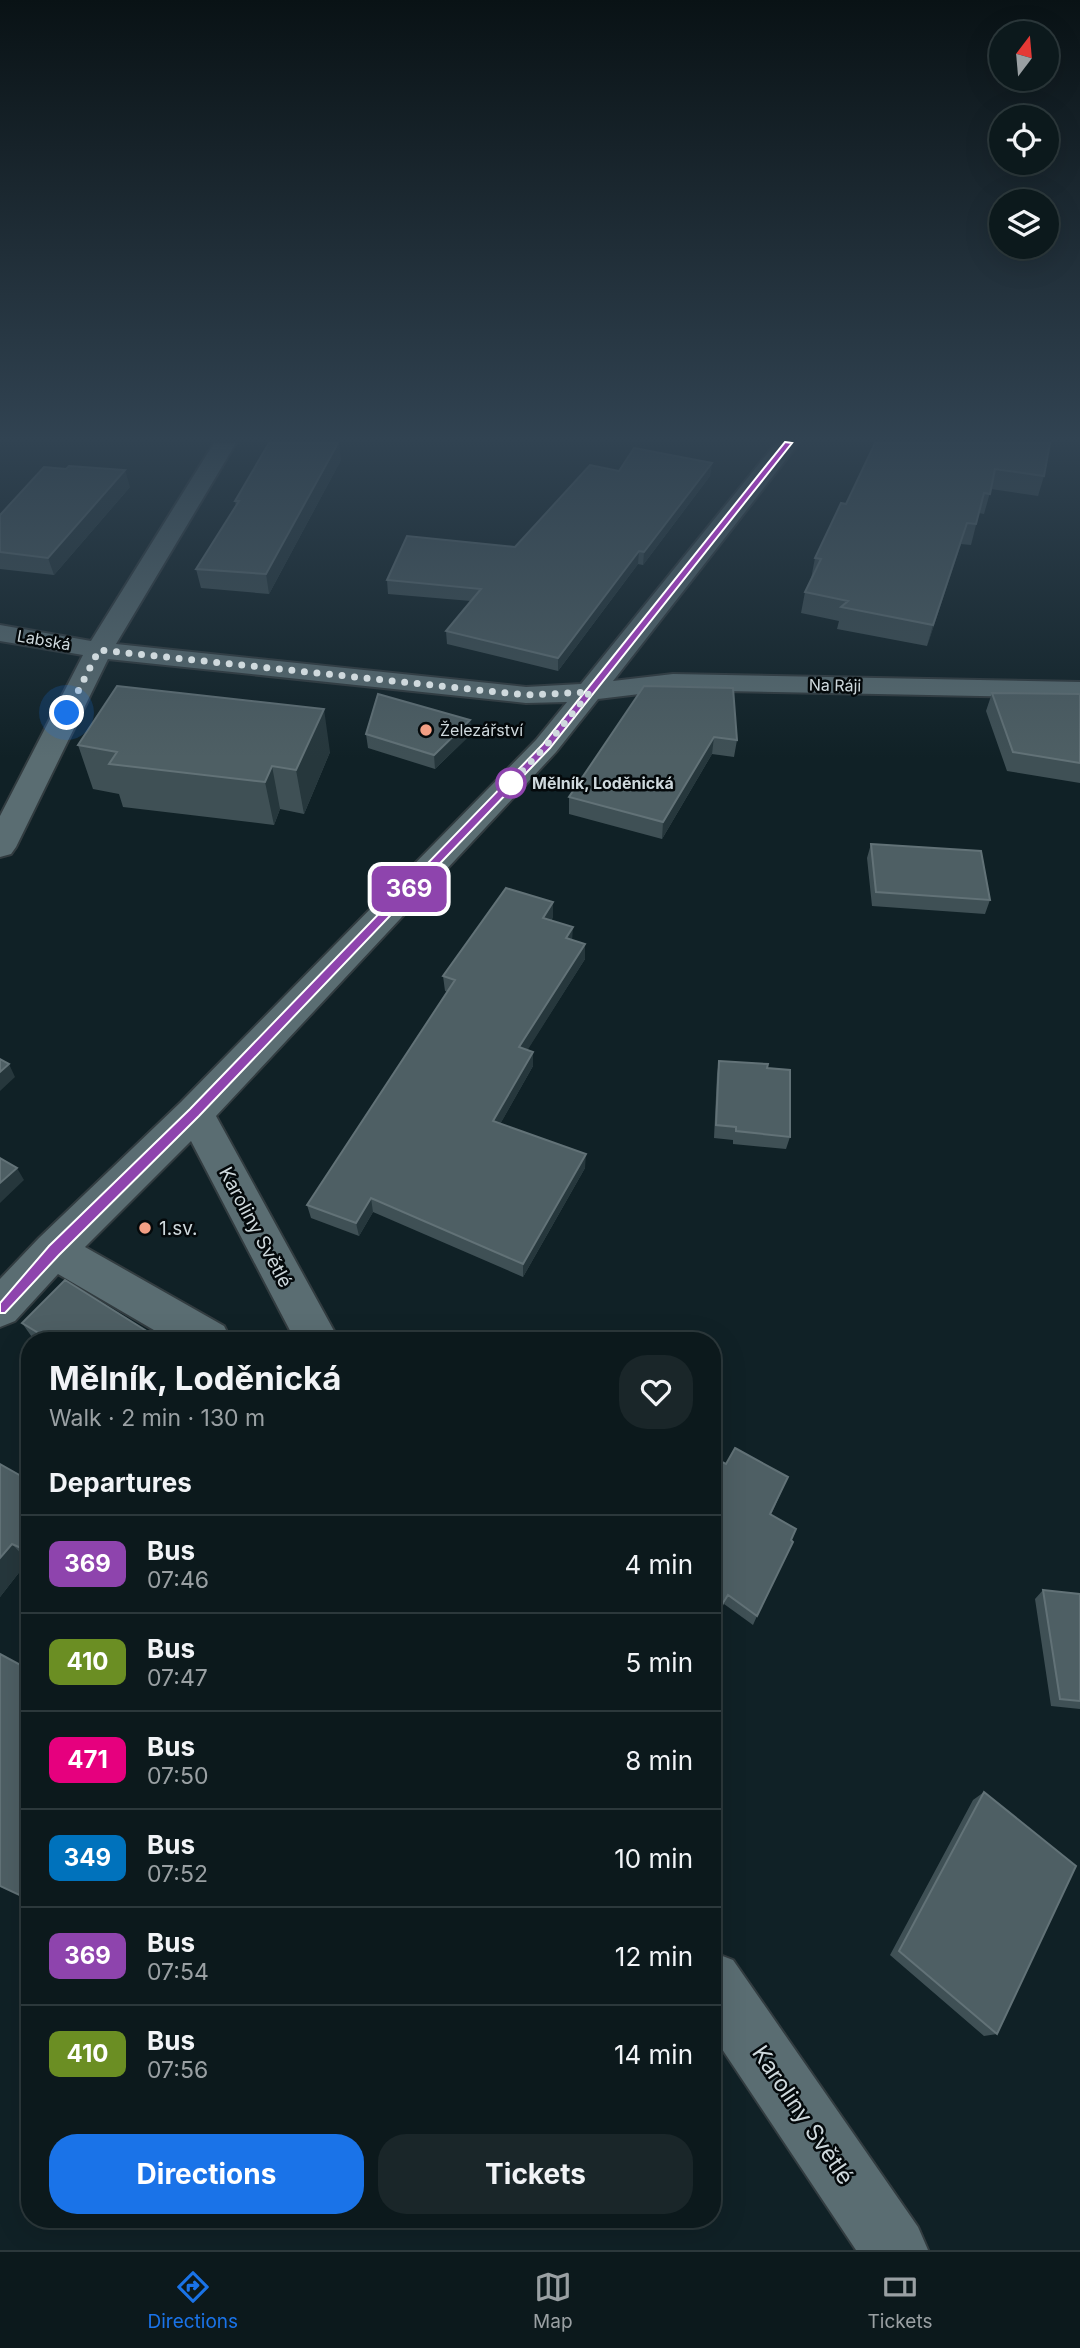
<!DOCTYPE html>
<meta charset="utf-8">
<style>
body{margin:0;font-family:Inter,sans-serif;background:#1a2629;color:#f1f3f6;height:100vh;display:flex;flex-direction:column;font-size:26px;white-space:nowrap}
*{box-sizing:border-box;margin:0}
p{font-size:23px;color:#9aa0a3}
.icon{flex:none;width:38px;height:38px;fill:none;stroke:currentColor;stroke-width:2;stroke-linecap:round;stroke-linejoin:round}
.map{position:relative;flex:1;overflow:hidden}
.sheet{position:absolute;left:21px;top:1332px;width:700px;height:896px;display:flex;flex-direction:column;background:#0c191c;border-radius:28px;box-shadow:0 7px 28px #0002,0 0 0 2px #2c383b}
.sheet>*{flex:none}
.badge{padding:0 14px;border-radius:10px;font-size:24px;line-height:46px}
.needle{width:46px;rotate:16deg}
.fabs{position:absolute;left:989px;top:21px;display:grid;gap:14px}
.fabs a{display:grid;place-items:center;width:70px;height:70px;border-radius:50%;background:#0c191c;box-shadow:0 7px 28px #0002,0 0 0 2px #2c383b;font-size:35px}
.you{position:absolute;width:35px;height:35px;margin:-18px;border:5px solid #fff;border-radius:50%;background:#1a73e8;box-shadow:0 0 0 10px #1a73e833}
.map>.badge{position:absolute;translate:-50% -50%;box-shadow:0 0 0 4px #fff}
h2{padding:0 28px;font-size:26px;line-height:63px}
.round{display:grid;place-items:center;flex:none;width:74px;height:74px;border-radius:28px;background:#1a2629}
.headline{display:flex;align-items:center;justify-content:space-between;height:119px;padding:0 28px}
h1{font-size:33px;font-weight:700;line-height:52px}
.action{display:flex;gap:14px;margin-top:auto;padding:14px 28px}
.action a{flex:1;height:80px;border-radius:28px;background:#1a73e8;color:#fff;font-size:28px;font-weight:700;line-height:80px;text-align:center}
.action a+a{background:#1a2629;color:#f1f3f6}
ul{padding:0;list-style:none}
li{display:flex;align-items:center;gap:21px;height:98px;padding:0 28px;border-top:2px solid #2c383b}
li div{flex:1}
li b{display:block;font-size:26px}
li em{font-style:normal}
li .badge{min-width:77px;font-weight:700;text-align:center}
.menu{display:flex;justify-content:space-around;align-items:center;height:98px;border-top:2px solid #2c383b;background:#0c191c;font-size:19px;color:#9aa0a3}
.menu a{display:grid;justify-items:center;gap:4px}
.menu .current{color:#1a73e8}
.map>svg:first-child{display:block}
.lines{fill:none;stroke-linecap:round;stroke-linejoin:round}
.minor-casing{stroke:#323c40;stroke-width:4}
.minor{fill:#5a6d72;fill-rule:evenodd}
.wall{fill:#3f5055}
.shaded-wall{fill:#26373c}
.building{fill:#4e5f64;stroke:#627277;stroke-width:2}
.line{fill:#8e44ad;stroke:#fff;stroke-width:2}
.walk{stroke:#cfd9dd;stroke-width:7;stroke-dasharray:0 12.6}
.poi-dot{fill:#f39f84;stroke:#04090b;stroke-width:2.5}
.stop-dot{fill:#fff;stroke:#8e44ad;stroke-width:3.5}
.labels{text-anchor:middle;stroke-width:5;stroke-linejoin:round;paint-order:stroke}
.far-street-label{font-size:16px;fill:#cfd9dd;stroke:#04090b}
.far-poi-label{font-size:16px;fill:#cfd9dd;stroke:#04090b;text-anchor:start}
.far-stop-label{font-size:16px;font-weight:bold;fill:#cfd9dd;stroke:#04090b;text-anchor:start}
.street-label{font-size:19px;fill:#cfd9dd;stroke:#04090b}
.poi-label{font-size:19px;fill:#cfd9dd;stroke:#04090b;text-anchor:start}
.near-street-label{font-size:23px;fill:#cfd9dd;stroke:#04090b}
</style>
<div class="map">
<svg width="1080" height="2250" viewBox="0 0 1080 2250">
<rect width="100%" height="100%" fill="#102126"/>
<g class="lines">
<defs>
<path id="minor" d="M 214,443 L 236,443 L 116,644 L 526,687 L 581,684 L 776,443 L 799,443 L 613,681 L 673,674 L 1080,682 L 1080,698 L 673,690 L 598,699 L 556,752 L 216,1116 L 339,1340 L 295,1340 L 191,1141 L 85,1247 L 224,1326 L 231,1340 L 171,1340 L 58,1274 L 15,1321 L 0,1327 L 0,1279 L 39,1238 L 181,1102 L 536,740 L 567,702 L 526,703 L 108,659 L 16,847 L 11,854 L 0,857 L 0,816 L 83,655 L 0,641 L 0,625 L 91,641 Z
M 712,1952 L 733,1960 L 918,2227 L 928,2250 L 856,2250 L 712,2034 Z"/>
</defs>
<use href="#minor" class="minor-casing"/>
<use href="#minor" class="minor"/>
</g>
<path class="wall" d="M 875,443 L 1044,476 L 1038,496 L 991,489 L 984,514 L 979,513 L 971,545 L 961,544 L 927,646 L 837,629 L 839,621 L 801,613 L 805,592 L 811,579 L 815,558 L 846,504 Z
M 341,460 L 269,594 L 201,588 L 196,569 L 236,506 L 235,501 Z
M 712,463 L 710,476 L 643,565 L 638,564 L 558,671 L 447,644 L 446,631 L 471,601 L 388,594 L 387,580 L 515,547 L 619,471 Z
M 130,487 L 54,575 L 0,569 L 0,515 Z
M 644,686 L 737,740 L 734,757 L 712,754 L 662,839 L 569,814 L 569,797 Z
M 992,693 L 1080,694 L 1080,783 L 1007,771 L 986,711 Z
M 470,720 L 471,734 L 435,769 L 368,748 L 366,734 Z
M 78,745 L 330,752 L 304,814 L 280,809 L 274,825 L 123,807 L 119,794 L 93,789 Z
M 871,844 L 990,900 L 985,914 L 872,906 L 867,858 Z
M 553,917 L 551,921 L 572,940 L 585,959 L 527,1050 L 533,1052 L 533,1066 L 500,1124 L 585,1168 L 523,1277 L 373,1212 L 359,1236 L 311,1218 L 307,1205 L 448,992 L 445,991 L 443,976 Z
M 719,1061 L 767,1068 L 790,1137 L 786,1149 L 733,1144 L 733,1140 L 714,1138 L 717,1074 Z
M 22,1323 L 161,1340 L 34,1340 Z
M 712,1457 L 726,1464 L 788,1477 L 771,1515 L 796,1529 L 753,1625 L 724,1604 L 715,1619 L 712,1617 Z
M 0,1464 L 30,1481 L 30,1562 L 28,1561 L 0,1597 Z
M 1043,1590 L 1080,1594 L 1080,1709 L 1051,1706 L 1035,1599 Z
M 984,1792 L 997,2034 L 984,2036 L 890,1955 L 973,1800 Z"/>
<path class="shaded-wall" d="M 334,443 L 339,443 L 341,460 L 269,594 L 266,574 Z
M 712,463 L 710,476 L 643,565 L 644,552 Z
M 125,470 L 130,487 L 54,575 L 48,558 Z
M 967,523 L 961,544 L 927,646 L 933,625 Z
M 639,551 L 638,564 L 558,671 L 558,658 Z
M 324,709 L 330,752 L 304,814 L 296,770 Z
M 470,720 L 471,734 L 435,769 L 434,755 Z
M 714,737 L 712,754 L 662,839 L 663,822 Z
M 272,766 L 280,809 L 274,825 L 265,782 Z
M 553,902 L 553,917 L 543,933 L 543,918 Z
M 573,927 L 572,942 L 566,938 Z
M 585,944 L 585,959 L 520,1062 L 519,1047 Z
M 533,1052 L 533,1066 L 494,1135 L 493,1121 Z
M 9,1064 L 15,1077 L 0,1091 L 0,1072 Z
M 586,1154 L 585,1168 L 523,1277 L 523,1264 Z
M 17,1168 L 24,1180 L 0,1203 L 0,1183 Z
M 371,1198 L 373,1212 L 359,1236 L 356,1223 Z
M 12,1544 L 28,1561 L 0,1597 L 0,1558 Z
M 728,1595 L 724,1604 L 715,1619 L 718,1611 Z"/>
<path class="building" d="M 269,443 L 338,443 L 266,574 L 196,569 L 239,501 L 235,501 Z
M 875,443 L 1050,443 L 1044,476 L 995,469 L 990,494 L 984,493 L 976,524 L 967,523 L 933,625 L 841,607 L 848,601 L 805,592 L 821,559 L 815,558 L 841,503 L 846,504 Z
M 634,448 L 712,463 L 644,552 L 639,551 L 558,658 L 446,631 L 481,589 L 387,580 L 407,536 L 515,547 L 590,465 L 619,471 Z
M 69,466 L 125,470 L 48,558 L 0,552 L 0,515 L 44,467 L 66,469 Z
M 117,686 L 324,709 L 296,770 L 272,766 L 265,782 L 109,764 L 117,752 L 78,745 Z
M 644,686 L 733,688 L 737,740 L 714,737 L 663,822 L 569,797 Z
M 992,693 L 1080,694 L 1080,763 L 1013,752 Z
M 378,694 L 470,720 L 434,755 L 366,734 Z
M 871,844 L 981,851 L 990,900 L 876,892 Z
M 506,888 L 553,902 L 543,918 L 573,927 L 566,938 L 585,944 L 519,1047 L 533,1052 L 493,1121 L 586,1154 L 523,1264 L 371,1198 L 356,1223 L 307,1205 L 455,980 L 443,976 Z
M 0,1059 L 9,1064 L 0,1072 Z
M 719,1061 L 768,1064 L 767,1068 L 790,1070 L 790,1137 L 736,1131 L 736,1127 L 716,1125 Z
M 0,1158 L 17,1168 L 0,1183 Z
M 65,1280 L 161,1340 L 50,1340 L 22,1323 Z
M 735,1448 L 788,1477 L 770,1514 L 796,1529 L 791,1540 L 793,1542 L 757,1616 L 728,1595 L 718,1611 L 712,1607 L 712,1457 L 726,1464 Z
M 0,1464 L 30,1481 L 30,1552 L 12,1544 L 0,1558 Z
M 1043,1590 L 1080,1594 L 1080,1701 L 1060,1699 Z
M 0,1654 L 30,1670 L 30,1900 L 0,1886 Z
M 984,1792 L 1076,1866 L 997,2034 L 899,1951 Z"/>
<linearGradient id="sky" x2="0" y2="1"><stop stop-color="#091215"/><stop offset="0.58" stop-color="#314352"/><stop offset="1" stop-color="#314352" stop-opacity="0"/></linearGradient>
<rect width="1080" height="758" fill="url(#sky)"/>
<path class="line" d="M 785,442 L 792,443 L 550,748 L 199,1116 L 59,1255 L 5,1313 L 0,1313 L 0,1303 L 49,1246 L 190,1109 L 543,744 Z"/>
<g class="lines">
<path class="walk" d="M 67,713 L 99,650 L 526,695 L 590,692 L 546,746 L 509,785 L 511,783"/>
</g>
<g class="poi-dot">
<circle cx="426" cy="730" r="7"/>
<circle cx="145" cy="1228" r="7"/>
</g>
<circle class="stop-dot" cx="511" cy="783" r="14"/>
<g class="labels">
<g class="far-street-label">
<text transform="translate(44 640) rotate(10)" y="6">Labská</text>
<text transform="translate(835 685) rotate(1)" y="6">Na Ráji</text>
</g>
<g class="far-poi-label">
<text x="440" y="736">Železářství</text>
</g>
<g class="far-stop-label">
<text x="532" y="789">Mělník, Loděnická</text>
</g>
<g class="street-label">
<text transform="translate(256 1227) rotate(62)" y="7">Karoliny Světlé</text>
</g>
<g class="poi-label">
<text x="159" y="1235">1.sv.</text>
</g>
<g class="near-street-label">
<text transform="translate(803 2115) rotate(56)" y="8">Karoliny Světlé</text>
</g>
</g>
</svg>
<div class="fabs">
<a><svg class="needle" viewBox="-14 -14 28 28"><path d="M0-13l5 13h-10z" fill="#e53935"/><path d="M0 13l5-13h-10z" fill="#9aa0a3"/></svg></a>
<a><svg class="icon" aria-label="locate" viewBox="0 0 24 24"><circle cx="12" cy="12" r="6"/><path d="M12 2v4M12 18v4M2 12h4M18 12h4"/></svg></a>
<a><svg class="icon" aria-label="layers" viewBox="0 0 24 24"><path d="M12 4l9 5-9 5-9-5zM3 14l9 5 9-5"/></svg></a>
</div>
<div class="you" style="left:67px;top:713px"></div>
<b class="badge" style="left:409px;top:889px;background:#8e44ad;color:#fff">369</b>
<section class="sheet">
<div class="headline"><div><h1>Mělník, Loděnická</h1><p>Walk · 2 min · 130 m</p></div><a class="round"><svg class="icon" aria-label="heart" viewBox="0 0 24 24"><path d="M12 20l-8-8c-3-5 5-10 8-4 3-6 11-1 8 4z"/></svg></a></div>
<h2>Departures</h2>
<ul>
<li><span class="badge" style="background:#8e44ad;color:#fff">369</span><div><b>Bus</b><p>07:46</p></div><em>4 min</em></li>
<li><span class="badge" style="background:#6b8e23;color:#fff">410</span><div><b>Bus</b><p>07:47</p></div><em>5 min</em></li>
<li><span class="badge" style="background:#e6007e;color:#fff">471</span><div><b>Bus</b><p>07:50</p></div><em>8 min</em></li>
<li><span class="badge" style="background:#0072bc;color:#fff">349</span><div><b>Bus</b><p>07:52</p></div><em>10 min</em></li>
<li><span class="badge" style="background:#8e44ad;color:#fff">369</span><div><b>Bus</b><p>07:54</p></div><em>12 min</em></li>
<li><span class="badge" style="background:#6b8e23;color:#fff">410</span><div><b>Bus</b><p>07:56</p></div><em>14 min</em></li>
</ul>
<div class="action"><a>Directions</a><a>Tickets</a></div>
</section>
</div>
<nav class="menu">
<a class="current"><svg class="icon" aria-label="directions" viewBox="0 0 24 24"><path d="M12 3l9 9-9 9-9-9zM9 14v-3h6M13 9l2 2-2 2"/></svg>Directions</a>
<a><svg class="icon" aria-label="map" viewBox="0 0 24 24"><path d="M3 6l6-2 6 2 6-2v14l-6 2-6-2-6 2zM9 4v14M15 6v14"/></svg>Map</a>
<a><svg class="icon" aria-label="tickets" viewBox="0 0 24 24"><path d="M3 7h18v10H3zM15 7v10"/></svg>Tickets</a>
</nav>
